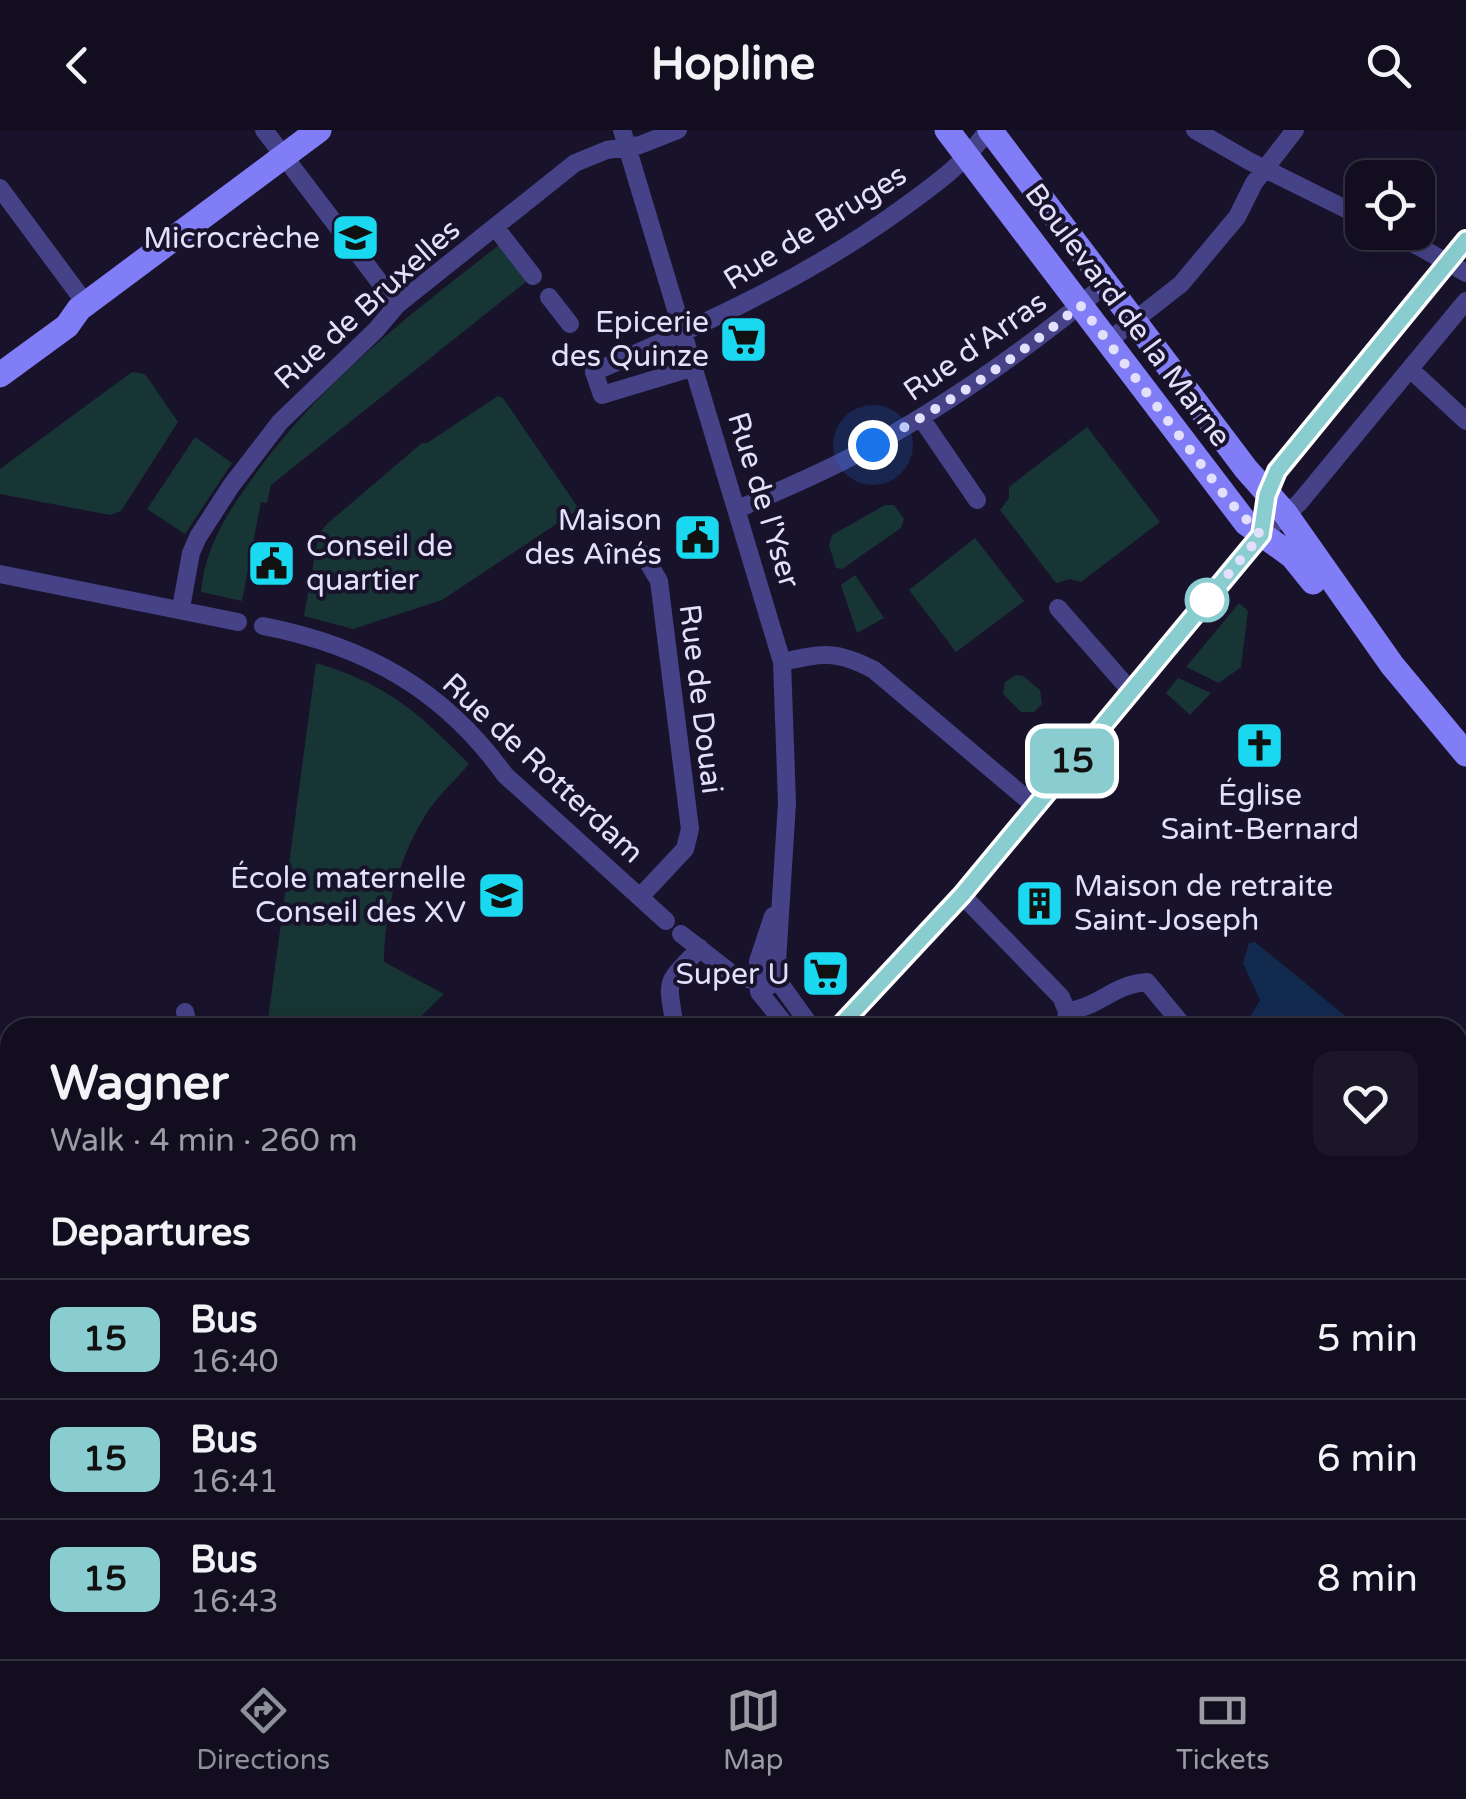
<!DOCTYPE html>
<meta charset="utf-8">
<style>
body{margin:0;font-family:"Varela Round",sans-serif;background:#1b1729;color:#f1f3f6;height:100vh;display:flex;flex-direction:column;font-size:38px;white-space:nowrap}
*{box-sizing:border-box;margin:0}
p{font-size:32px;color:#9c9ca5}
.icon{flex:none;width:55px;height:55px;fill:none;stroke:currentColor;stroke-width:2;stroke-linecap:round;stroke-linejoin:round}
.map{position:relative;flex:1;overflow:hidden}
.side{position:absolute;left:0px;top:888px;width:1468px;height:642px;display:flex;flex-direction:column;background:#120e20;border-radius:30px 30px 0 0;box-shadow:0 10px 40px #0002,0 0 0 2px #312e3e}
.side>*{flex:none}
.badge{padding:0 20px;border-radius:15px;font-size:35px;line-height:65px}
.fabs{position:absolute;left:1345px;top:30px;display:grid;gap:20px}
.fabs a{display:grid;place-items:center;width:90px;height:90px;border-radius:20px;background:#120e20;box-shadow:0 10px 40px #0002,0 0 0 2px #312e3e;font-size:50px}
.you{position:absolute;width:50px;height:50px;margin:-25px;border:8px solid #fff;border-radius:50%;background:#1a73e8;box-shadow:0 0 0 15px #1a73e833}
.map>.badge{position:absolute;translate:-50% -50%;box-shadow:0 0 0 5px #fff}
h2{padding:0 50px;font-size:38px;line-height:90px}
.round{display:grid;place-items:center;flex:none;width:105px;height:105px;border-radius:20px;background:#1b1729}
.summary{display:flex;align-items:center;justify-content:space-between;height:170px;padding:0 50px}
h1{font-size:48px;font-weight:700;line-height:75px}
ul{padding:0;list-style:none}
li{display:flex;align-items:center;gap:30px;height:120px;padding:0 50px;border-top:2px solid #312e3e}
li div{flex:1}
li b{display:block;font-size:38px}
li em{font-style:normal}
li .badge{min-width:110px;font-weight:700;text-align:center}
header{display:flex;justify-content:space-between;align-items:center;height:130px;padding:0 50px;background:#120e20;font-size:45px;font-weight:700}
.tabs{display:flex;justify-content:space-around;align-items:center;height:140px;border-top:2px solid #312e3e;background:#120e20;font-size:28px;color:#9c9ca5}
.tabs a{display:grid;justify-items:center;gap:5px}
.tabs .active{color:#8c9099}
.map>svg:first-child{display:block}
.green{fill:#173534}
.water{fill:#132a4f}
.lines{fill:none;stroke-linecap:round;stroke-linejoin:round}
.street{stroke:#454287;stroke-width:18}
.secondary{stroke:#817df6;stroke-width:25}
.line-casing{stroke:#fff;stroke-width:22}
.line{stroke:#89cdd1;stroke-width:15}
.walk{stroke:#e3e0fd;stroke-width:10;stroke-dasharray:0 18}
.stop-dot{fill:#fff;stroke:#89cdd1;stroke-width:5}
.labels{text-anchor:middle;stroke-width:8;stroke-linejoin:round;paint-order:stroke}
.street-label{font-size:30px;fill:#e3e0fd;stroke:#18132b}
.poi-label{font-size:30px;fill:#e3e0fd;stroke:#18132b;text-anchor:end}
</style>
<header><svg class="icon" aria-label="back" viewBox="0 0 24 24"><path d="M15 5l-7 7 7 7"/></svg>Hopline<svg class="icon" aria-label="search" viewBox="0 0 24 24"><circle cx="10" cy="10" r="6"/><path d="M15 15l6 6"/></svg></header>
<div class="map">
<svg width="1466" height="1529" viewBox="0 0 1466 1529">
<rect width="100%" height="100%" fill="#18132b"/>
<path class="green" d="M 499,115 L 527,151 L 271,355 L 267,373 L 261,372 L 242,471 L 201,462 C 205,416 228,382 254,346 C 322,251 408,186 499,115 Z
M 132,242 L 145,244 L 178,292 L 121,381 L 110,385 L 0,364 L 0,339 Z
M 498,266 L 503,268 L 579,379 L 442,470 L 353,499 L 304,486 L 319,403 L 328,393 L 422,313 L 427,313 Z
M 1087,297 L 1160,392 L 1081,452 L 1070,449 L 1056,453 L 1000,380 L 1009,368 L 1009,357 Z
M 195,307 L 232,333 L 185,404 L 147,379 Z
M 885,375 L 894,375 L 904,389 L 901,398 L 842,439 L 836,438 L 829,415 L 832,405 Z
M 975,408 L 1024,471 L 956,522 L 909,460 Z
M 855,445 L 884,488 L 857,503 L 841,455 Z
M 1239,473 L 1248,481 L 1241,537 L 1219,553 L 1186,537 Z
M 316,533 C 387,554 418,582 469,634 C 454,652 434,669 423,689 C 398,731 384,783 384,832 L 444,864 L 410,897 L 267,897 Z
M 1016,545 L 1023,546 L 1040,560 L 1042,574 L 1034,582 L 1021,582 L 1003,564 L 1005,552 Z
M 1178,548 L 1211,563 L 1190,585 L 1166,563 Z"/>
<path class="water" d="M 1255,812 L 1359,897 L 1290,897 L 1279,890 L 1267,890 L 1262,897 L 1244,897 L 1260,870 L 1243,833 L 1249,813 Z
M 1458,980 L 1466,988 L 1466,1106 L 1458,1091 Z
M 0,1294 L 10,1303 L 10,1520 L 243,1520 L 254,1529 L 0,1529 Z"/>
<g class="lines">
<path class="street" d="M 264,0 L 397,175
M 622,0 L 782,532 L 787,673 L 776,848 L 812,898
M 1195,0 L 1249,31 L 1362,87
M 0,58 L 86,174
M 499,102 L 533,146
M 1393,102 L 1466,143
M 549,167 L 570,194
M 1107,212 L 1181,154 L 1237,87 L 1254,53 L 1295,0
M 695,237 L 602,265 L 594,242 C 704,194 807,148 904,77 C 938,52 964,34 988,0
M 1410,239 L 1466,291
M 921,288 L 977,370
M 738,379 C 776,362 815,346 851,327 C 943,279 1027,219 1107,153
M 1261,405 L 1267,365 L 1277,341 L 1466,110
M 0,444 L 238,492
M 181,478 L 191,423 L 198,407 L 231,356 L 280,292 L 376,200 L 397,175 L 575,33 L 607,20 L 640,15 L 678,0
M 1058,478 L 1130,560
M 263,496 C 366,516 444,560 505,645 L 666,791
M 782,532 C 823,523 836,520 874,540 L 1035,676
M 962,765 L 1061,867 L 1067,881 L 1065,898
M 640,767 L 685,719 L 690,699 L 659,451 L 643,424
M 773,786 L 758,831 L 759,862 L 788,898
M 681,804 L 731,843 L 769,856
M 1067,881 C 1098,878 1114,854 1147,852 L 1185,898
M 185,882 L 189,898
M 675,898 C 667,846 664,856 700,818
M 838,898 L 962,765 L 1235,436 L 1261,405 L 1299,373 L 1466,171
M 1458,1238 L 1466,1249
M 1458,1481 L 1466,1491
M 637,1520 L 648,1529
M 1008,1520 L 1014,1529
M 1335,1520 L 1370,1529
M 771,1529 L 781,1520
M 1318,1529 L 1321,1520"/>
<path class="secondary" d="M 947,0 L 1246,393 L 1292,426 L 1313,452
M 990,0 L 1246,339 L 1285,383 L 1392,535 L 1466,624
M 0,245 L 67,196 L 79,179 L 319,0
M 0,1176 L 10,1185
M 374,1520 L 385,1529"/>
</g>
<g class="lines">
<defs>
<path id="line" d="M 838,898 L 962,765 L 1261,405 L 1267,365 L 1277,341 L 1466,110"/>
</defs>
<use href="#line" class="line-casing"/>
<use href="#line" class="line"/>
<path class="walk" d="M 873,315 C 946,275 1016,229 1080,175 L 1228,370 L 1261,405 L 1207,470"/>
</g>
<defs>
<symbol id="school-square" viewBox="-11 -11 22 22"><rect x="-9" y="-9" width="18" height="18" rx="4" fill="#19d8ef" stroke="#18132b"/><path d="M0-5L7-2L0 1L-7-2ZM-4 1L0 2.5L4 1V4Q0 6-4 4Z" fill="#111"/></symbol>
<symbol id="supermarket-square" viewBox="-11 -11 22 22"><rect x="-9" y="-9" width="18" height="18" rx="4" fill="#19d8ef" stroke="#18132b"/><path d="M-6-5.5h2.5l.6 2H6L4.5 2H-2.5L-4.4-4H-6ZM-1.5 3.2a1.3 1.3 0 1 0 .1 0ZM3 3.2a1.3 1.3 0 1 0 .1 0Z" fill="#111"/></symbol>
<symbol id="civic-square" viewBox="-11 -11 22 22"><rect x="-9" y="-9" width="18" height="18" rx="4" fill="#19d8ef" stroke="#18132b"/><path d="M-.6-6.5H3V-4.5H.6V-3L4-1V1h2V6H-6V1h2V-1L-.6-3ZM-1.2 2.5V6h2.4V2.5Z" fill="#111"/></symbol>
<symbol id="church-square" viewBox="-11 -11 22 22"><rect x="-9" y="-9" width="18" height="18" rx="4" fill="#19d8ef" stroke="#18132b"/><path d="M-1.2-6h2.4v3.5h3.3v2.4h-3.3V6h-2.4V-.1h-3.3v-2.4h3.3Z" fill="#111"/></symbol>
<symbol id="building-square" viewBox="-11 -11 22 22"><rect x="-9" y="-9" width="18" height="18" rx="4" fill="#19d8ef" stroke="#18132b"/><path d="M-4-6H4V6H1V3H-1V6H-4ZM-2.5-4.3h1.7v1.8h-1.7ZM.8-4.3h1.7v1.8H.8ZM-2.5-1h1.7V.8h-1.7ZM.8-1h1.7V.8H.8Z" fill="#111"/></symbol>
</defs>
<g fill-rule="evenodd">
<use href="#school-square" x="328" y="80" width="55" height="55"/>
<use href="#supermarket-square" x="716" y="182" width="55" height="55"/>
<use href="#civic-square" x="670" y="380" width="55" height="55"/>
<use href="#civic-square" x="244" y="406" width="55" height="55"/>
<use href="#church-square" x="1232" y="588" width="55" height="55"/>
<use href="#school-square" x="474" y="738" width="55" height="55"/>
<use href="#building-square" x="1012" y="746" width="55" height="55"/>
<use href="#supermarket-square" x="798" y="816" width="55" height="55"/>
</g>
<circle class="stop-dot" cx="1207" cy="470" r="20"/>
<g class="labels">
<g class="street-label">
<text transform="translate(815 97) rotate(-32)" y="10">Rue de Bruges</text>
<text transform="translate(367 174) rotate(-42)" y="10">Rue de Bruxelles</text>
<text transform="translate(1128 185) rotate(53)" y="10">Boulevard de la Marne</text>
<text transform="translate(975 216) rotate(-35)" y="10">Rue d'Arras</text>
<text transform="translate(764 370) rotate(73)" y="10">Rue de l'Yser</text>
<text transform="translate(701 569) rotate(83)" y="10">Rue de Douai</text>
<text transform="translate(543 638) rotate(43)" y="10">Rue de Rotterdam</text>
</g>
<g class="poi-label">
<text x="320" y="118">Microcrèche</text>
<text x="709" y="202">Epicerie<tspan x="709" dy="34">des Quinze</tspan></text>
<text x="662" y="400">Maison<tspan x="662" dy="34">des Aînés</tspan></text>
<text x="306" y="426" text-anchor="start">Conseil de<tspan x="306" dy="34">quartier</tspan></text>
<text x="1260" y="675" text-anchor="middle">Église<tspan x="1260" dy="34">Saint-Bernard</tspan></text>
<text x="466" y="758">École maternelle<tspan x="466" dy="34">Conseil des XV</tspan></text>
<text x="1074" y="766" text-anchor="start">Maison de retraite<tspan x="1074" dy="34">Saint-Joseph</tspan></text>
<text x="790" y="854">Super U</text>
</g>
</g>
</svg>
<div class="fabs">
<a><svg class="icon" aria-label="locate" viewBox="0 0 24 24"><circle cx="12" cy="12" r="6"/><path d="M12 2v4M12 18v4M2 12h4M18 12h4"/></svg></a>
</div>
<div class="you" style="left:873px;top:315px"></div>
<b class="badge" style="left:1072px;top:631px;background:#89cdd1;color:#111">15</b>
<section class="side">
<div class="summary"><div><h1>Wagner</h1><p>Walk · 4 min · 260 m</p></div><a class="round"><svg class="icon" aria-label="heart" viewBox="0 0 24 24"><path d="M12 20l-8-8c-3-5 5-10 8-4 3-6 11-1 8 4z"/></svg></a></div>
<h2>Departures</h2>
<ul>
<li><span class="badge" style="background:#89cdd1;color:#111">15</span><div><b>Bus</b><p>16:40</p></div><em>5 min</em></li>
<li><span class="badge" style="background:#89cdd1;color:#111">15</span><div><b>Bus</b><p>16:41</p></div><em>6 min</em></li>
<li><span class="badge" style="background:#89cdd1;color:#111">15</span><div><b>Bus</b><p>16:43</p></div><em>8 min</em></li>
</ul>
</section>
</div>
<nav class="tabs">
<a class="active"><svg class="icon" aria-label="directions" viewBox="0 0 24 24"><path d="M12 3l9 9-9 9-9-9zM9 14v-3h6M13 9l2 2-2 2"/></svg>Directions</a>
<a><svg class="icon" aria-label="map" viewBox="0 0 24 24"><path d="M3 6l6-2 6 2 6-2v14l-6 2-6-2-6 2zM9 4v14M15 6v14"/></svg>Map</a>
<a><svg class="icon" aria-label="tickets" viewBox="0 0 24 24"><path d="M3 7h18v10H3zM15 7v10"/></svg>Tickets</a>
</nav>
